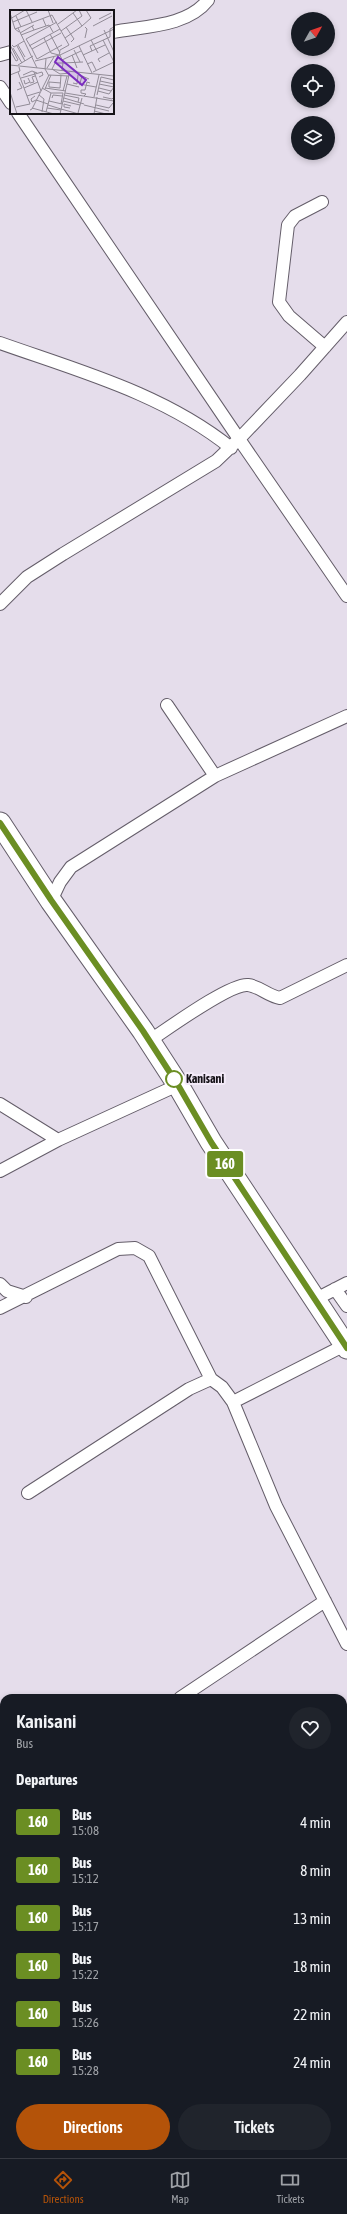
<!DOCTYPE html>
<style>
body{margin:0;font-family:"Asap Condensed",sans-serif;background:#20242c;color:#f1f3f6;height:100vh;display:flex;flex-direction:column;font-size:15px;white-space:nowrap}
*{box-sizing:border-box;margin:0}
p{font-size:13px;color:#9ea1a6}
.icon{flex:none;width:22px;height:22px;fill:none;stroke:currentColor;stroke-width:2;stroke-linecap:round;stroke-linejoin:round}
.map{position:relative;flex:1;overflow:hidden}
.drawer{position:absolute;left:0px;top:1694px;width:347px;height:464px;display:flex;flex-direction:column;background:#171b24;border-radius:12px 12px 0 0;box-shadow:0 2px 6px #0003}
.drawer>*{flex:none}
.badge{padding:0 8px;border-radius:3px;font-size:14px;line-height:26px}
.needle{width:26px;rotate:50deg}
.buttons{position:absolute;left:291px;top:12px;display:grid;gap:8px}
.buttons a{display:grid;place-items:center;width:44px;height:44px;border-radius:50%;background:#171b24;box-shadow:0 2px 6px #0003;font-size:20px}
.map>.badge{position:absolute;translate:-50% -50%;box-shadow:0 0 0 2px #fff}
h2{padding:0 16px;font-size:15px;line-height:36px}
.round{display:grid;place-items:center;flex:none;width:42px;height:42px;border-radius:21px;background:#20242c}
.head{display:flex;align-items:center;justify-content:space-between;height:68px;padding:0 16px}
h1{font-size:19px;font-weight:600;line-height:30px}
.primary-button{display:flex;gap:8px;margin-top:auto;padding:8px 16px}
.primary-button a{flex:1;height:46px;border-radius:24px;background:#b45309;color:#fff;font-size:16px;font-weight:600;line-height:46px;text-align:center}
.primary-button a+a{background:#20242c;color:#f1f3f6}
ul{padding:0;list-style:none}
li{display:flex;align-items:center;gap:12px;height:48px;padding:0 16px}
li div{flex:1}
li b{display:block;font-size:15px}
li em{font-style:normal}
li .badge{min-width:44px;font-weight:700;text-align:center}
.menu{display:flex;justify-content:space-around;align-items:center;height:56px;border-top:1px solid #363941;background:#171b24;font-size:11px;color:#9ea1a6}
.menu a{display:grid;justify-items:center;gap:2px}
.menu .selected{color:#b45309}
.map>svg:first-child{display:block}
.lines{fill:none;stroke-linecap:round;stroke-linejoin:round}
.street-casing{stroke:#645d69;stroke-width:14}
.highway-casing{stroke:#645d69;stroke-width:23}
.street{stroke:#fff;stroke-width:12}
.highway{stroke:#fff;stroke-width:21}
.line-casing{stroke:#fff;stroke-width:9}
.line{stroke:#6b8e23;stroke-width:6}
.stop-dot{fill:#fff;stroke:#6b8e23;stroke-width:2}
.labels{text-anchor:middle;stroke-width:4;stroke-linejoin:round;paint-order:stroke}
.stop-label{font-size:12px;font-weight:bold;fill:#161318;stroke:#f3eaf8;text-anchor:start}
.inset-road{fill:none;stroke:#928c97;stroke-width:1}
.view{fill:#7b2cbf;fill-opacity:0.15;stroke:#7b2cbf;stroke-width:2}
.inset-edge{fill:none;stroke:#161318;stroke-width:2}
</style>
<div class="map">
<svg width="347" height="2158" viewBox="0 0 347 2158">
<rect width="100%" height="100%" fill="#e5ddeb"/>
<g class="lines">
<defs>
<path id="street" d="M 113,32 C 144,26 187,27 208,0
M 0,55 L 11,52
M 0,87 L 11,103
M 322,202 L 295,216 L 288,225 L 279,302 L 289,316 L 325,347
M 347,322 L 300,375 L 239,439 L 347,596
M 0,343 C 79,371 164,394 231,448
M 0,604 L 27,577 L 63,554 L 216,461 L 239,439 L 18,113
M 167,705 L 215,776
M 51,901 L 60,882 L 71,867 L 215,776 L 347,716
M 149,1041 C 166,1030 230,983 248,985 C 259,986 268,996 280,998 L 347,965
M 0,1104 L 58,1140
M 0,1171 L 58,1140 L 178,1085
M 0,1284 L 7,1291 L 26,1297
M 335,1289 L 347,1306
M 316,1299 L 347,1283
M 0,1308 L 118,1249 L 135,1248 L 149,1256 L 211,1379
M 233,1402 L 345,1345
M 28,1493 L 189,1389 L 211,1379 L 222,1387 L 233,1402 L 276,1506 L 347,1644
M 180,1698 L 325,1601
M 0,1802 L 4,1800
M 343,1845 L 347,1843
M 343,1993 L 347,1991
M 0,2024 L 4,2022
M 0,2055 L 4,2064
M 343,2130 L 347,2128
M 51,2154 L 53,2158
M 256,2154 L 258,2158
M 286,2158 L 294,2154"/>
<path id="highway" d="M 0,823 L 51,901 L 143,1031 L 178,1085 L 211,1142 L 347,1348"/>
</defs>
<use href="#street" class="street-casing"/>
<use href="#highway" class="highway-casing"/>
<use href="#street" class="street"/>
<use href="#highway" class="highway"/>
</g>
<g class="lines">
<defs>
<path id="line" d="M 0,823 L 51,900 L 143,1031 L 178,1085 L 211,1142 L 347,1348"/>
</defs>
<use href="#line" class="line-casing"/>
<use href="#line" class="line"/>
</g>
<circle class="stop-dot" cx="174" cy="1079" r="8"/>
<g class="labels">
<g class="stop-label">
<text x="186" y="1083">Kanisani</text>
</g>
</g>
<g transform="translate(10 10)">
<rect width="104" height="104" fill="#e5ddeb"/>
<path class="inset-road" d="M 16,0 L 22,12M 38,0 L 43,13M 0,3 L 5,19 L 9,22M 6,6 L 11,17M 0,9 L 15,0M 33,9 L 36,16 L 39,15 L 43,22M 89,9 L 101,3M 3,12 L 27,2M 48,14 L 67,0M 72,16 L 81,8 L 76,0M 83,16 L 102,6M 56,17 L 64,29 L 61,32M 8,18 L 27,58M 5,19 L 42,5 L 59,35 L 50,40 L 49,46M 24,20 L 36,16M 94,20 L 104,42M 51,21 L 72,6 L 69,0M 10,23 L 24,15M 40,24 L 50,43M 11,25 L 24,20 L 22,16M 34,28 L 41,43 L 49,45M 55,28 L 72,16 L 63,3M 75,28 L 77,19 L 75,17M 16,29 L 22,39 L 51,23M 16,29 L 47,12M 81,30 L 88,43M 93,30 L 104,52M 0,35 L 8,50 L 6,51M 2,35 L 4,37 L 14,31M 8,35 L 15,47M 7,36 L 15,51M 19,36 L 50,19M 69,36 L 82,63M 3,38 L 12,53M 22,39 L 27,49 L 52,35M 0,40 L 6,51M 64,40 L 70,52M 82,41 L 80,36 L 100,27 L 100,19 L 104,17M 50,45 L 52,50 L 71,41M 62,45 L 67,58M 73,45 L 95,35M 36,49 L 35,59 L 39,66M 52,50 L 53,53 L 73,52M 25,51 L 50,45 L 104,19M 90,52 L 88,49 L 99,43M 77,54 L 82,52 L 86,60M 0,55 L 104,66M 8,55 L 23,46M 37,58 L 44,47M 52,60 L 53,53 L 45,53 L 42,59 L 50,64 L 60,63M 24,62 L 31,81M 83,62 L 104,52M 0,65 L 10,61 L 9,57M 13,65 L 22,61 L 27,63M 91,67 L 104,70M 11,68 L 32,62 L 33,65 L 29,67M 14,70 L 15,74 L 20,72 L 18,68M 90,71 L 104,74M 39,72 L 39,77 L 50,78M 39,72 L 51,73M 20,73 L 24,72 L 22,67 L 25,66M 63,73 L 67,74 L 68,65M 70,73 L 72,66 L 79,69M 57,74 L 69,77M 69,74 L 86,77M 89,74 L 104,77M 14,78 L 28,72M 32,78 L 41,83 L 36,102M 35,78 L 56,81M 50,78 L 51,65M 89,78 L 101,81M 35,79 L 41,65M 7,80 L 12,78 L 9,72M 53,81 L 57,66M 88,81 L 99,84 L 104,77M 0,82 L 7,104M 41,83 L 53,83 L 51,94M 55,83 L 104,91M 29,85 L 34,89 L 32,102M 54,85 L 69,88 L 68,92M 87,85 L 91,67M 17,86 L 30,82M 25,86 L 21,89 L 22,92 L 26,90M 74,86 L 76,84 L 71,83 L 71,80 L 75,80 L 77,72 L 80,73M 84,87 L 89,65M 93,87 L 102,89 L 104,87M 42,88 L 43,85 L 52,86M 54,88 L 74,94M 26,90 L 38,94M 39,91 L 52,94M 53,91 L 70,95M 38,95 L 51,99M 74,95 L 99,101M 86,95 L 99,98 L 103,93M 6,97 L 20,94 L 8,62M 22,98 L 44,104M 37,98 L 51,100M 60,98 L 54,97 L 54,94 L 61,96M 51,99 L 69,104M 20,100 L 22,99 L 39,65 L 59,66M 84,101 L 96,104M 68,103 L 72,88M 50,104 L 59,65M 84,104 L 87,87"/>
<path class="view" d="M 48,47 L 76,70 L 72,75 L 45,52 Z"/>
<rect width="104" height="104" class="inset-edge"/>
</g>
</svg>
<div class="buttons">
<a><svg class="needle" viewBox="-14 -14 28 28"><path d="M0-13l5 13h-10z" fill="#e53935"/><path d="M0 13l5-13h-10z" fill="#9ea1a6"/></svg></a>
<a><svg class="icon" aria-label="locate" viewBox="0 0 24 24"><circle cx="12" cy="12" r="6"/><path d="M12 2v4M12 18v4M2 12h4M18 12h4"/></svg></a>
<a><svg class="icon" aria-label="layers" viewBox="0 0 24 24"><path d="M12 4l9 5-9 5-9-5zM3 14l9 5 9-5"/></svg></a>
</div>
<b class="badge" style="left:225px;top:1164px;background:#6b8e23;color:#fff">160</b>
<section class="drawer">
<div class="head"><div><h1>Kanisani</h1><p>Bus</p></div><a class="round"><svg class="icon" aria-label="heart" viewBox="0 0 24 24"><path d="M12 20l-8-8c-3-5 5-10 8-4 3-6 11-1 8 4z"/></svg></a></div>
<h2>Departures</h2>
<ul>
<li><span class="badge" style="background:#6b8e23;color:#fff">160</span><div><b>Bus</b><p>15:08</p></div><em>4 min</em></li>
<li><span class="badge" style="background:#6b8e23;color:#fff">160</span><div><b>Bus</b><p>15:12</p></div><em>8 min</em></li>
<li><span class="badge" style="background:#6b8e23;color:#fff">160</span><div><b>Bus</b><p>15:17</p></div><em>13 min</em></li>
<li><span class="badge" style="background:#6b8e23;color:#fff">160</span><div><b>Bus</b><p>15:22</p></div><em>18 min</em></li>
<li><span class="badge" style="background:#6b8e23;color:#fff">160</span><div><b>Bus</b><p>15:26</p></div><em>22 min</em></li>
<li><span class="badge" style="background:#6b8e23;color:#fff">160</span><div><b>Bus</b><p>15:28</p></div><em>24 min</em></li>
</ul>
<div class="primary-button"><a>Directions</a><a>Tickets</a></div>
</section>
</div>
<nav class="menu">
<a class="selected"><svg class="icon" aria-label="directions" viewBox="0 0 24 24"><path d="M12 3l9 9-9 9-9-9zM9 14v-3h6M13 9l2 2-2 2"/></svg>Directions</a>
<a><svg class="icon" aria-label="map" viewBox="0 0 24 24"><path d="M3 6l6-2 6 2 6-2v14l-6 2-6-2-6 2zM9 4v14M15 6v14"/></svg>Map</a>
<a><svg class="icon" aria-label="tickets" viewBox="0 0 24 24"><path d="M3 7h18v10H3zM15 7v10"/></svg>Tickets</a>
</nav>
